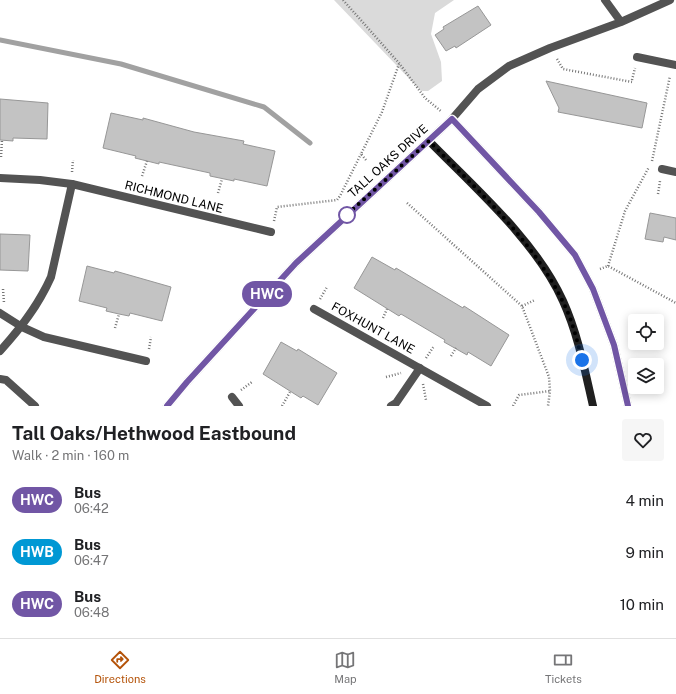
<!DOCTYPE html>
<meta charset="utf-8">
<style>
body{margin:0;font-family:"Public Sans",sans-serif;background:#f6f6f6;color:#202124;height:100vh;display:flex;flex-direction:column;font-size:15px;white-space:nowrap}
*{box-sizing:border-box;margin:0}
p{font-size:13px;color:#757577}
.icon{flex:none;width:22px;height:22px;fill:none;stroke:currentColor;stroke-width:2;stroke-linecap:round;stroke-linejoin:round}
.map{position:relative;height:406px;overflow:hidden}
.side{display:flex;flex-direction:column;background:#fff;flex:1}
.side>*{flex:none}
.badge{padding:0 8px;border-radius:13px;font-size:14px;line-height:26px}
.tools{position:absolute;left:628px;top:314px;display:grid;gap:8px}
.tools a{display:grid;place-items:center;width:36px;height:36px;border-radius:4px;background:#fff;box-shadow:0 2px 10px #0003;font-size:20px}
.you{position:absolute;width:20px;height:20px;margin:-10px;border:3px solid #fff;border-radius:50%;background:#1a73e8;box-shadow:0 0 0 6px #1a73e833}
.map>.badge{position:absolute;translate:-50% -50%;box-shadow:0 0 0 2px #fff}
.round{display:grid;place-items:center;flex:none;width:42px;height:42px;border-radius:4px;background:#f6f6f6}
.summary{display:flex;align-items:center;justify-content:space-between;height:68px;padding:0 12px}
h1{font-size:19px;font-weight:700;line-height:30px}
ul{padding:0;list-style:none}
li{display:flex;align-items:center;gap:12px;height:52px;padding:0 12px}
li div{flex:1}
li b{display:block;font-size:15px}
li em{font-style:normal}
li .badge{min-width:44px;font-weight:700;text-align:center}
.tab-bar{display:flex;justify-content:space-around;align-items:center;height:56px;border-top:1px solid #e0e0e0;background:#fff;font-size:11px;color:#757577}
.tab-bar a{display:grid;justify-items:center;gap:2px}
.tab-bar .selected{color:#b45309}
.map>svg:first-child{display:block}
.green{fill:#dadada}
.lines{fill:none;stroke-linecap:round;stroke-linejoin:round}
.stream{stroke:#a1a1a1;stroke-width:5}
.building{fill:#c3c3c3;stroke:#979797}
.path{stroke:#757575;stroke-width:2.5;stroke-dasharray:1 2;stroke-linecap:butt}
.lane{stroke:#535353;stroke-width:8}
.street{stroke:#535353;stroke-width:8}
.secondary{stroke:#202020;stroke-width:8}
.line-casing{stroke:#fff;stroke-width:9}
.line{stroke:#7156a5;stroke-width:6}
.walk{stroke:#000;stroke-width:4;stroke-dasharray:0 7.2}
.stop-dot{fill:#fff;stroke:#7156a5;stroke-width:2}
.labels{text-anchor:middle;stroke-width:3;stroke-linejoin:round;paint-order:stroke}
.street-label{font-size:12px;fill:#000;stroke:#fff}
</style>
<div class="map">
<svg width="676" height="406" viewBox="0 0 676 406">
<rect width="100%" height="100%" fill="#fff"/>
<path class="green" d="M 334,0 L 454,0 L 435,13 L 431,34 L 441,62 L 442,81 L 428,91 L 421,91 Z"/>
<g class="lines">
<path class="stream" d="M 0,40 L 121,64 L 264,107 L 310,143"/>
</g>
<path class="building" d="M 478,6 L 491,25 L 456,48 L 455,46 L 446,51 L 435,35 L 444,29 L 443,27 Z
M 546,81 L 647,103 L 642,128 L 558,112 L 559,108 Z
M 0,99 L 48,103 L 47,139 L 13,138 L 13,141 L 0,140 Z
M 111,113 L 143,120 L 143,118 L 194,132 L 244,141 L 243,144 L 275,151 L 267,186 L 234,179 L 234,181 L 210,176 L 210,173 L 159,162 L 159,164 L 135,158 L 136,156 L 103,148 Z
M 650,213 L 676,218 L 676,240 L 664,237 L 663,242 L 645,239 Z
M 0,234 L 30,235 L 28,271 L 0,270 Z
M 372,257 L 395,270 L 396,268 L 463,308 L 464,306 L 509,335 L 491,366 L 468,352 L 467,355 L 444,342 L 445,340 L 401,314 L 399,316 L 354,288 Z
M 87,266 L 114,273 L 115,271 L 171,287 L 162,321 L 130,313 L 129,316 L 119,314 L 106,311 L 107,308 L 79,301 Z
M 281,342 L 297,351 L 298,349 L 337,373 L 318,405 L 303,396 L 301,398 L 263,374 Z"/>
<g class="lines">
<path class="path" d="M 343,0 L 399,63 L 425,98 L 442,112
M 557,59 L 563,69 L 632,82
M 632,80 L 635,68
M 1,157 L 2,140
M 366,160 L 361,154 L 382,112 L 399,64
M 652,161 L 670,76
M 72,172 L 73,160
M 142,176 L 147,161
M 218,193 L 222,179
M 658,194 L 660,181
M 407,203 L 522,306 L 549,377 L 550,391 L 548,406
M 274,221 L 277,207 L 337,200 L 340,196 L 361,154
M 608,266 L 625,211 L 649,167
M 600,269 L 608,266 L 676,303
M 3,289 L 4,303
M 320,299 L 327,287
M 522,306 L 535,300
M 383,318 L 387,309
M 115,328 L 119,314
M 149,349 L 151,337
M 451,356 L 456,348
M 426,358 L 434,346
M 386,377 L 401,373
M 423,384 L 426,400
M 241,390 L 252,382
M 282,406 L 290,392
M 513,406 L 519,395 L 550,391"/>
<path class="lane" d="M 72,184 L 271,232
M 314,309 L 487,406
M 0,313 L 22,327 L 44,337 L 146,361
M 232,397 L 239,406"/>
<path class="street" d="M 605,0 L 621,22
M 637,57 L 676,65
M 452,119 L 478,89 L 509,66 L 550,48 L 621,22 L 670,0
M 662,169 L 676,172
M 0,178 L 40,180 L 72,184 L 51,277 C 38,306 21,328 0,351
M 0,379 L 6,380 L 35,406
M 391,406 L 396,403 L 420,368"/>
<path class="secondary" d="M 429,141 C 475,188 536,241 563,301 C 578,334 585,371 593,406
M 167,406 L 187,382 L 296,263 L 452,119 L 539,212 L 575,255 L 593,289 L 614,345 L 628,406"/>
</g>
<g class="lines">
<defs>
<path id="line" d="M 167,406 L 187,382 L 296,263 L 452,119 L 539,212 L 575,255 L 593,289 L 614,345 L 628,406"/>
</defs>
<use href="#line" class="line-casing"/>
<use href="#line" class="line"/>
<path class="walk" d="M 347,215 L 342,219 L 429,141 C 477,190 531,238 562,300 C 572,319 577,340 582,360"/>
</g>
<circle class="stop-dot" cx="347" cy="215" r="8"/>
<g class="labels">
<g class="street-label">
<text transform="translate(388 161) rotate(-42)" y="4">TALL OAKS DRIVE</text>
<text transform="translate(174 197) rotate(14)" y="4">RICHMOND LANE</text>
<text transform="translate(373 328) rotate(29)" y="4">FOXHUNT LANE</text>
</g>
</g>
</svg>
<div class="tools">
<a><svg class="icon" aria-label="locate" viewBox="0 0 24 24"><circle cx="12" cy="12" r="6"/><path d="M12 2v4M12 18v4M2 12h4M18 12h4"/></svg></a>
<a><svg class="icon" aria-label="layers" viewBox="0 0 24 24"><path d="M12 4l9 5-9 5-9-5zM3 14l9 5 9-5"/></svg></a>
</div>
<div class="you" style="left:582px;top:360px"></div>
<b class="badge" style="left:267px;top:294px;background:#7156a5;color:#fff">HWC</b>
</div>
<section class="side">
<div class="summary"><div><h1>Tall Oaks/Hethwood Eastbound</h1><p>Walk · 2 min · 160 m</p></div><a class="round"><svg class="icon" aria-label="heart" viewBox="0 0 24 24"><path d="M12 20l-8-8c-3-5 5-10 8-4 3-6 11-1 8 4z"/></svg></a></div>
<ul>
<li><span class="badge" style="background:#7156a5;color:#fff">HWC</span><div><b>Bus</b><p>06:42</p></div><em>4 min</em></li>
<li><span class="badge" style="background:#0098d4;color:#fff">HWB</span><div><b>Bus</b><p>06:47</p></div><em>9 min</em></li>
<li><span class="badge" style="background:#7156a5;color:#fff">HWC</span><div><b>Bus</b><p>06:48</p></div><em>10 min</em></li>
</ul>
</section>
<nav class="tab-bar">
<a class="selected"><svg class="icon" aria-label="directions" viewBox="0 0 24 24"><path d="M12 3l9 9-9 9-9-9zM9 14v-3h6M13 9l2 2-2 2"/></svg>Directions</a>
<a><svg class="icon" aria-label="map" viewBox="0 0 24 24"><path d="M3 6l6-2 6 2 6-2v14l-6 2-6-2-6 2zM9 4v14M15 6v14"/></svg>Map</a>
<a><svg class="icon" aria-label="tickets" viewBox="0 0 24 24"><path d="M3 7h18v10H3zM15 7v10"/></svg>Tickets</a>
</nav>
